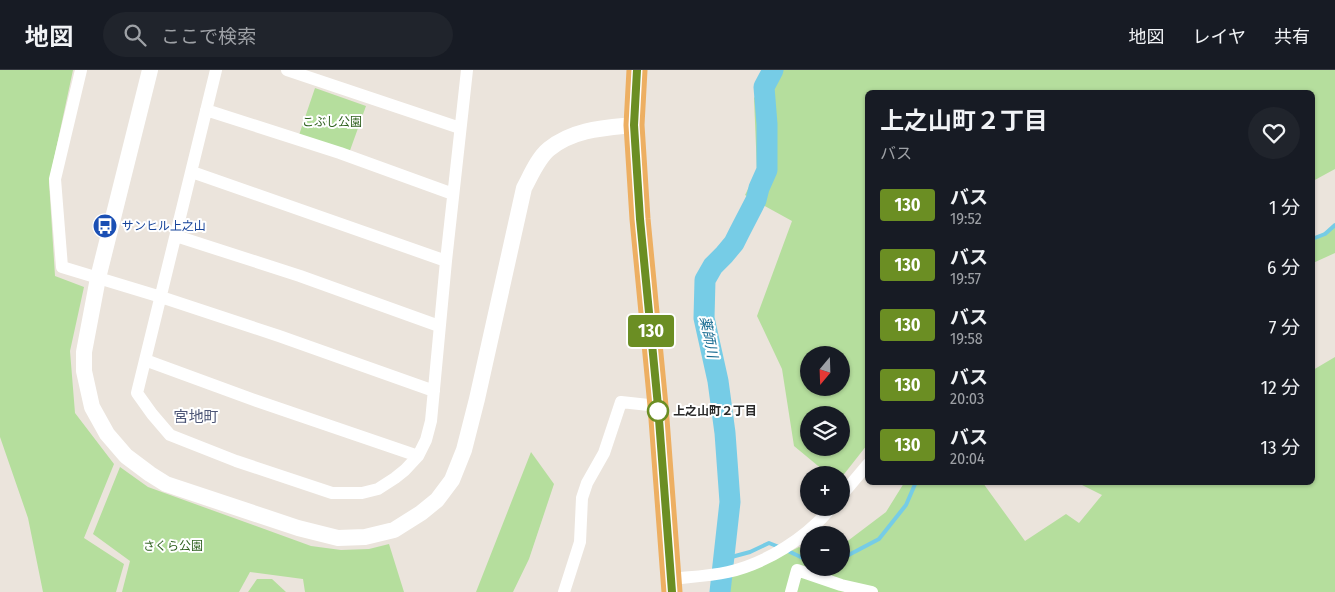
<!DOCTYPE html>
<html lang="ja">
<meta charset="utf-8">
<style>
body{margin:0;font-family:"Fira Sans Condensed","Noto Sans JP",sans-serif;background:#20242c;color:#f1f3f6;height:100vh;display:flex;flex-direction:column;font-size:19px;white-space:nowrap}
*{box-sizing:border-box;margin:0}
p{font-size:16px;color:#9ea1a6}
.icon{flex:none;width:28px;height:28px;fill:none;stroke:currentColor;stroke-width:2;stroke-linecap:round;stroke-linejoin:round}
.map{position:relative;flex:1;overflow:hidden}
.side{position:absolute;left:865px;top:20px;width:450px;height:395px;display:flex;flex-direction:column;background:#171b24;border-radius:8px;box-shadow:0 1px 4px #0004}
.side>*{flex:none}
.badge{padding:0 10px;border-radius:4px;font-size:18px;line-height:32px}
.needle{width:32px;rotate:199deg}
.controls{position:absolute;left:800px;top:276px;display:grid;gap:10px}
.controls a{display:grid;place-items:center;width:50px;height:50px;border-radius:50%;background:#171b24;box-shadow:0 1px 4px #0004;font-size:25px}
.map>.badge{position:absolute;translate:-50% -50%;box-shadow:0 0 0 2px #fff}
.round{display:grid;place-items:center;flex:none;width:52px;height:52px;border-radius:26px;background:#20242c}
.overview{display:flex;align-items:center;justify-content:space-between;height:85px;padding:0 15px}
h1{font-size:24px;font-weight:700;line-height:38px}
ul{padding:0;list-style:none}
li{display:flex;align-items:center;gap:15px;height:60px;padding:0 15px}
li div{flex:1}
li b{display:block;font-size:19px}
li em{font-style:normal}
li .badge{min-width:55px;font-weight:700;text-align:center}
header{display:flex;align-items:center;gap:30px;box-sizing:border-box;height:70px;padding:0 25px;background:#171b24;border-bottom:1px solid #363941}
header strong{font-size:24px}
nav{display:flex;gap:28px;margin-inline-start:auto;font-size:18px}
.search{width:350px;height:45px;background:#20242c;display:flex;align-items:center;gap:12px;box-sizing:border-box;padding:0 18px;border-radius:28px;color:#9ea1a6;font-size:19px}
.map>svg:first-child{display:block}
.green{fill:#b5de9d;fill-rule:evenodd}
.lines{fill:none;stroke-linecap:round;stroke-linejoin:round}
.stream{stroke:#76cce6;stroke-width:4}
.river{stroke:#76cce6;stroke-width:21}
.minor{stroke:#fff;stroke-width:12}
.tertiary{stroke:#fff;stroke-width:16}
.trunk{stroke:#edaf62;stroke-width:21}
.line-casing{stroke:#fff;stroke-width:11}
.line{stroke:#6b8e23;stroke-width:8}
.stop-dot{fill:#fff;stroke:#6b8e23;stroke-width:2.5}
.labels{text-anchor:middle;stroke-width:4;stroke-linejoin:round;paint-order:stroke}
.park-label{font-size:12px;fill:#2f611f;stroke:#fff}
.transit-label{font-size:12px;fill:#164399;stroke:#fff;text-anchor:start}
.stop-label{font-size:12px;font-weight:bold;fill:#2a2a2a;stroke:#fff;text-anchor:start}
.water-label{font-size:14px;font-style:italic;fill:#176b91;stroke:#fff}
.quarter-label{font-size:15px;fill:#4d5677;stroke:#fff}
</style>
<header>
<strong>地図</strong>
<div class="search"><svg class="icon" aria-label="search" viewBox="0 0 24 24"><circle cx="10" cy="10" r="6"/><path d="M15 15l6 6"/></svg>ここで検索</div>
<nav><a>地図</a><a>レイヤ</a><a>共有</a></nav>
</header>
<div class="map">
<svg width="1335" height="522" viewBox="0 0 1335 522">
<rect width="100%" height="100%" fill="#ebe4dc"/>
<path class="green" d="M 0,0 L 73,0 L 49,112 L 55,206 L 84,217 L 70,281 L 75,343 L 114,394 L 84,468 L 124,494 L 116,522 L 43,522 L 28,448 L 0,367 Z
M 780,0 L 1335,0 L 1335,99 L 1313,111 L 1312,22 L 868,22 L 867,375 L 841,408 L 841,405 L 829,405 L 794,376 L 782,299 L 757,246 L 792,151 L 745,125 L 757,101 L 754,28 ZM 809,285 L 841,285 L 841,318 L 809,318 ZM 809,345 L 841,345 L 841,378 L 809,378 Z
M 315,18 L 366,36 L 348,86 L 298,68 Z
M 1335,156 L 1335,183 L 1313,193 L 1313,169 Z
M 1335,287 L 1335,522 L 721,522 L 715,511 L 757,498 L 799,477 L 809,483 L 809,498 L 841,498 L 841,476 L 886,442 L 904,413 L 983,413 L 1025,471 L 1066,444 L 1079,453 L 1102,425 L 1078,413 L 1312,412 L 1313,300 Z
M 531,382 L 554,414 L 529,489 L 513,522 L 476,522 Z
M 120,397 L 148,417 L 311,476 L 341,480 L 369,479 L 389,474 L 404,522 L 305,522 L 303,509 L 250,502 L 239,522 L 122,522 L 130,491 L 93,464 Z
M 257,509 L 272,509 L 286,522 L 248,522 Z"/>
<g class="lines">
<path class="stream" d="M 1312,169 L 1325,164 L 1335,155
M 786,480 L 809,491
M 724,489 L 750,482 L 769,473 L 779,477
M 841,489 L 879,469 L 906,435 L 916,412"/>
<path class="river" d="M 720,522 L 730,432 L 725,363 L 718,311 L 704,248 L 705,210 L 713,196 L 724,185 L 734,173 L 739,163 L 756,130 L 759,118 L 767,100 L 767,54 L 764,17 L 773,0"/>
<path class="minor" d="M 81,0 L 55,109 L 62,197 L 161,227 L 279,266 L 434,321
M 216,0 L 137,323 L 152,344 L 170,365 L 236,391 L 332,423 L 362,423 L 378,419 L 395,408 L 405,400 L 418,386 L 426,370 L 431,351 L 446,191 L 467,0
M 287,0 L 460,58
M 206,40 L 340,83 L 453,124
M 192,102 L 446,191
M 176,166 L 300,206 L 439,256
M 145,290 L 257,331 L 418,386
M 841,426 L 868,394
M 671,509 C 690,507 710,506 728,502 C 767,493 806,468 831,438
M 564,522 L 580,472 L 582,428 L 587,413 L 604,383 L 621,332 L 658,336
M 791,522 L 797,500 L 841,515 L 872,522"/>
<path class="tertiary" d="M 150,0 L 98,208 L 84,282 L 84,301 L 92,337 L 107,364 L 126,386 L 150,404 L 166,414 L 298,458 L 338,468 L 365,467 L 394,460 L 421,443 L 437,430 L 452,410 L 464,380 L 477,329 L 524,118 C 531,105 538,88 549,79 C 574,59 604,58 634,55"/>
<path class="trunk" d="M 637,0 L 634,55 L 640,149 L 658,336 L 672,522"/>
</g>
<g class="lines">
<defs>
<path id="line" d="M 637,0 L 634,55 L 640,149 L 658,336 L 672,522"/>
</defs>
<use href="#line" class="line-casing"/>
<use href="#line" class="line"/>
</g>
<defs>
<symbol id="bus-disc" viewBox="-11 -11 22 22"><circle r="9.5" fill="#1a4fb4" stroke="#fff"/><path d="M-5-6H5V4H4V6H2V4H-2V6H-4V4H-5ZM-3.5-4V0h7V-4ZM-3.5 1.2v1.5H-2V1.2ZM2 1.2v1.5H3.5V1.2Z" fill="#fff"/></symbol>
</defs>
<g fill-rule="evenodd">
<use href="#bus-disc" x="91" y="142" width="28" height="28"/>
</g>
<circle class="stop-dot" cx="658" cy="341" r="10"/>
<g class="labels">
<g class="park-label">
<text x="332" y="56">こぶし公園</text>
<text x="173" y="480">さくら公園</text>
</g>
<g class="transit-label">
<text x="122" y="160">サンヒル上之山</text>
</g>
<g class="stop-label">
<text x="673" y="345">上之山町２丁目</text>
</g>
<g class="water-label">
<text transform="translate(709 267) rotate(79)" y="5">薬師川</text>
</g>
<g class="quarter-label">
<text x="196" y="352">宮地町</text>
</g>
</g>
</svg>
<div class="controls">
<a><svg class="needle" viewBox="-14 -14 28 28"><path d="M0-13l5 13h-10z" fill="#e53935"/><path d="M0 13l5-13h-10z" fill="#9ea1a6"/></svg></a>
<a><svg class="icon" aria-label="layers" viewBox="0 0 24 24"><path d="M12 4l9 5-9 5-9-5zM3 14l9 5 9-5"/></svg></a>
<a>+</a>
<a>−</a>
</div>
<b class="badge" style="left:651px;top:261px;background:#6b8e23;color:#fff">130</b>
<section class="side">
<div class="overview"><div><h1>上之山町２丁目</h1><p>バス</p></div><a class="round"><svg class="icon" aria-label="heart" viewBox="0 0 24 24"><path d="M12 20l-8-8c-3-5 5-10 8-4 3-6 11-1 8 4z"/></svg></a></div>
<ul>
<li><span class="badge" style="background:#6b8e23;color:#fff">130</span><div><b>バス</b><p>19:52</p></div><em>1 分</em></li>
<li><span class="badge" style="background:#6b8e23;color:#fff">130</span><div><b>バス</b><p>19:57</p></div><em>6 分</em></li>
<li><span class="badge" style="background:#6b8e23;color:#fff">130</span><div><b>バス</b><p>19:58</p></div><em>7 分</em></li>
<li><span class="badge" style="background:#6b8e23;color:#fff">130</span><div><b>バス</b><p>20:03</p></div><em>12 分</em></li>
<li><span class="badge" style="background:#6b8e23;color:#fff">130</span><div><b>バス</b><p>20:04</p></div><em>13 分</em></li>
</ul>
</section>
</div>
